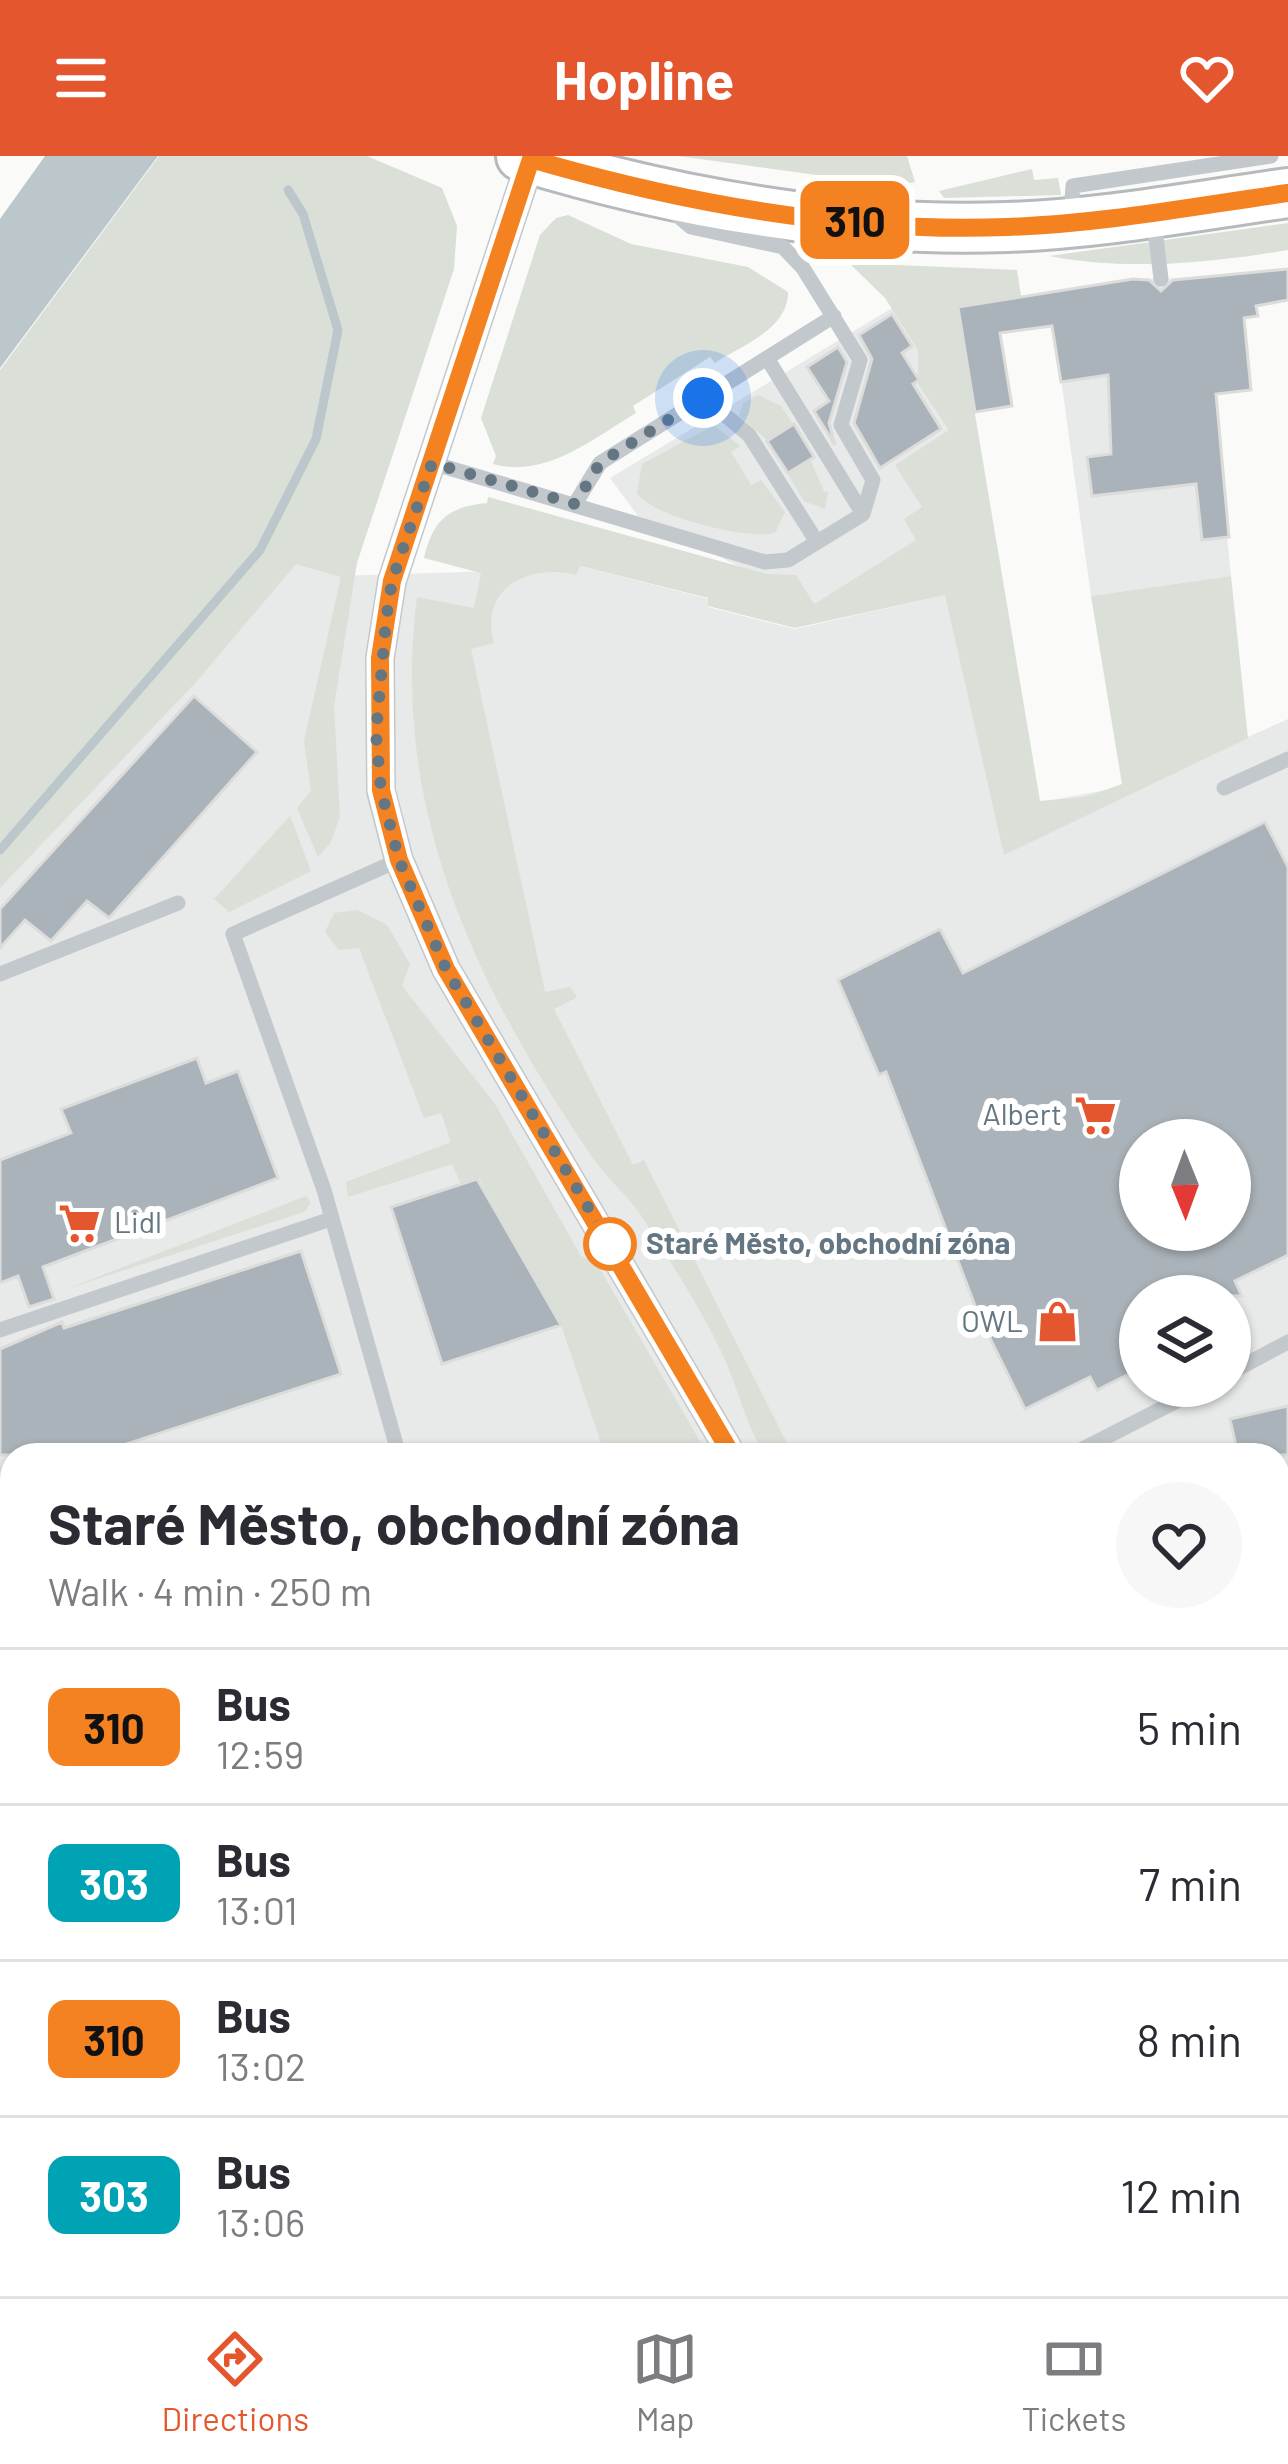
<!DOCTYPE html>
<meta charset="utf-8">
<style>
body{margin:0;font-family:Barlow,sans-serif;background:#f7f7f7;color:#2b2b33;height:100vh;display:flex;flex-direction:column;font-size:45px;white-space:nowrap}
*{box-sizing:border-box;margin:0}
p{font-size:39px;color:#7c7c81}
.icon{flex:none;width:66px;height:66px;fill:none;stroke:currentColor;stroke-width:2;stroke-linecap:round;stroke-linejoin:round}
.map{position:relative;flex:1;overflow:hidden}
.drawer{position:absolute;left:0px;top:1287px;width:1290px;height:855px;display:flex;flex-direction:column;background:#fff;border-radius:36px 36px 0 0;box-shadow:0 3px 9px #0004}
.drawer>*{flex:none}
.badge{padding:0 24px;border-radius:18px;font-size:42px;line-height:78px}
.needle{width:78px;rotate:179deg}
.controls{position:absolute;left:1119px;top:963px;display:grid;gap:24px}
.controls a{display:grid;place-items:center;width:132px;height:132px;border-radius:50%;background:#fff;box-shadow:0 3px 9px #0004;font-size:60px}
.you{position:absolute;width:60px;height:60px;margin:-30px;border:9px solid #fff;border-radius:50%;background:#1a73e8;box-shadow:0 0 0 18px #1a73e833}
.map>.badge{position:absolute;translate:-50% -50%;box-shadow:0 0 0 6px #fff}
.round{display:grid;place-items:center;flex:none;width:126px;height:126px;border-radius:63px;background:#f7f7f7}
.summary{display:flex;align-items:center;justify-content:space-between;height:204px;padding:0 48px}
h1{font-size:57px;font-weight:700;line-height:90px}
ul{padding:0;list-style:none}
li{display:flex;align-items:center;gap:36px;height:156px;padding:0 48px;border-top:3px solid #e1e1e2}
li div{flex:1}
li b{display:block;font-size:45px}
li em{font-style:normal}
li .badge{min-width:132px;font-weight:700;text-align:center}
header{display:flex;justify-content:space-between;align-items:center;height:156px;padding:0 48px;background:#e4572e;color:#fff;font-size:54px;font-weight:700}
.tab-bar{display:flex;justify-content:space-around;align-items:center;height:168px;border-top:3px solid #e1e1e2;background:#fff;font-size:33px;color:#7c7c81}
.tab-bar a{display:grid;justify-items:center;gap:6px}
.tab-bar .on{color:#e4572e}
.map>svg:first-child{display:block}
.built{fill:#e8e9e9;fill-rule:evenodd}
.green{fill:#dadfd7}
.water{fill:#bbc7cb}
.lines{fill:none;stroke-linecap:round;stroke-linejoin:round}
.stream{stroke:#bbc7cb;stroke-width:9}
.building{fill:#aab3b9;stroke:#dcdcda;stroke-width:3;fill-rule:evenodd}
.primary-casing{stroke:#b5babe;stroke-width:54}
.service{stroke:#c3c8cc;stroke-width:15}
.minor{stroke:#c3c8cc;stroke-width:30}
.primary{stroke:#fff;stroke-width:48}
.line-casing{stroke:#fff;stroke-width:27}
.line{stroke:#f58220;stroke-width:18}
.walk{stroke:#657683;stroke-width:12;stroke-dasharray:0 21.6}
.stop-dot{fill:#fff;stroke:#f58220;stroke-width:6}
.labels{text-anchor:middle;stroke-width:12;stroke-linejoin:round;paint-order:stroke}
.poi-label{font-size:30px;fill:#657683;stroke:#fff;text-anchor:end}
.stop-label{font-size:30px;font-weight:bold;fill:#657683;stroke:#fff;text-anchor:start}
</style>
<header><svg class="icon" aria-label="menu" viewBox="0 0 24 24"><path d="M4 6h16M4 12h16M4 18h16"/></svg>Hopline<svg class="icon" aria-label="heart" viewBox="0 0 24 24"><path d="M12 20l-8-8c-3-5 5-10 8-4 3-6 11-1 8 4z"/></svg></header>
<div class="map">
<svg width="1288" height="2140" viewBox="0 0 1288 2140">
<rect width="100%" height="100%" fill="#fafaf8"/>
<path class="built" d="M 1212,122 L 1218,288 L 1231,420 L 1091,440 L 1049,136 L 1127,123 Z
M 902,146 L 967,278 L 962,356 L 814,448 L 638,360 L 610,322 Z
M 296,407 L 339,420 L 553,413 L 576,419 L 579,410 L 709,443 L 708,451 L 795,473 L 945,439 L 1041,646 L 1112,633 L 1208,599 L 1288,563 L 1288,2140 L 977,2140 L 977,2130 L 1278,2130 L 1278,1299 L 12,1299 L 12,1705 L 0,1694 L 0,729 ZM 1140,984 L 1230,984 L 1230,1074 L 1140,1074 ZM 1140,1140 L 1230,1140 L 1230,1230 L 1140,1230 Z"/>
<path class="green" d="M 159,0 L 367,0 L 442,32 L 457,70 L 454,113 L 357,407 L 334,550 L 340,661 L 331,686 L 318,701 L 297,652 L 311,635 L 304,585 L 341,421 L 296,408 L 198,524 L 0,732 L 0,214 Z
M 678,0 L 907,0 L 915,26 L 897,30 Z
M 1032,13 L 1034,24 L 1058,22 L 1061,39 L 944,42 L 939,35 Z
M 568,59 L 631,88 L 748,111 L 788,136 C 788,173 743,189 715,207 L 710,201 L 633,250 L 636,257 C 594,282 545,323 493,308 L 496,300 L 481,262 L 540,79 L 556,62 Z
M 1288,67 L 1288,94 C 1210,107 1127,115 1049,100 Z
M 849,107 L 1017,114 L 1021,140 L 957,151 L 1040,645 L 1085,641 L 1122,628 L 1091,440 L 1231,420 L 1248,582 L 1004,699 L 945,439 L 795,472 L 708,450 L 708,442 L 580,410 L 576,419 C 531,407 478,431 494,487 L 471,493 L 545,836 L 570,831 L 577,841 L 554,853 L 633,1009 L 644,1004 L 793,1299 L 764,1299 C 747,1269 739,1238 726,1206 C 705,1158 672,1109 644,1064 C 630,1041 607,1023 592,1001 C 475,829 390,653 417,441 L 474,452 L 481,417 L 424,402 C 433,364 448,351 487,347 L 488,341 L 767,418 L 796,419 L 814,448 L 916,384 L 904,363 L 922,351 L 895,309 L 949,274 L 918,228 L 918,194 L 885,142 Z
M 758,239 L 781,250 L 815,301 L 811,305 L 824,336 L 828,335 L 825,353 L 804,345 L 767,284 L 739,260 L 743,247 Z
M 714,269 L 740,290 L 731,296 L 751,329 L 761,324 L 785,356 L 775,377 C 749,384 652,361 637,337 L 642,308 Z
M 290,660 L 311,715 L 229,756 L 214,743 Z
M 357,754 L 387,769 L 410,808 L 402,830 L 495,948 L 581,1100 L 597,1108 L 708,1299 L 605,1299 L 561,1169 L 479,1022 L 461,1028 L 452,1008 L 348,1041 L 346,1026 L 451,986 L 441,957 L 424,962 L 359,792 L 339,794 L 325,776 L 334,757 Z
M 306,1040 L 311,1047 L 304,1056 L 69,1132 Z
M 670,2130 L 913,2130 L 913,2140 L 670,2140 Z
M 962,2130 L 1122,2130 L 1135,2140 L 962,2140 Z"/>
<path class="water" d="M 45,0 L 158,0 L 0,212 L 0,63 Z"/>
<g class="lines">
<path class="stream" d="M 0,694 L 260,394 L 316,283 L 338,174 L 303,58 L 288,34"/>
</g>
<path class="building" d="M 1288,113 L 1288,144 L 1256,150 L 1258,160 L 1244,162 L 1251,234 L 1216,238 L 1229,381 L 1202,384 L 1196,328 L 1092,340 L 1087,301 L 1111,298 L 1108,219 L 1061,226 L 1052,170 L 1000,177 L 1012,250 L 975,256 L 958,151 L 1133,123 L 1149,124 L 1161,135 L 1173,124 Z
M 892,158 L 912,190 L 902,197 L 919,224 L 913,228 L 941,273 L 880,312 L 854,267 L 872,203 L 859,179 Z
M 838,191 L 847,206 L 829,267 L 835,289 L 814,255 L 829,245 L 807,211 Z
M 794,268 L 814,301 L 788,317 L 767,285 Z
M 194,540 L 257,596 L 109,762 L 87,745 L 51,785 L 25,764 L 0,792 L 0,753 Z
M 1265,666 L 1288,711 L 1288,1099 L 1235,1125 L 1242,1140 L 1140,1140 L 1140,1204 L 1128,1210 L 1131,1217 L 1097,1234 L 1090,1221 L 1025,1253 L 979,1160 L 886,916 L 879,919 L 838,824 L 940,773 L 963,817 ZM 1140,984 L 1230,984 L 1230,1074 L 1140,1074 Z
M 197,902 L 206,927 L 238,915 L 278,1022 L 43,1111 L 54,1143 L 29,1151 L 18,1120 L 0,1127 L 0,1004 L 71,977 L 61,953 Z
M 477,1023 L 561,1169 L 442,1208 L 391,1051 Z
M 301,1095 L 341,1218 L 93,1299 L 0,1299 L 0,1193 L 62,1166 L 64,1172 Z
M 1288,1250 L 1288,1299 L 1238,1299 L 1230,1263 Z"/>
<g class="lines">
<defs>
<path id="primary" d="M 521,0 C 674,47 847,77 1007,71 C 1101,68 1195,50 1288,37"/>
</defs>
<use href="#primary" class="primary-casing"/>
<path class="service" d="M 1071,58 L 1073,30 L 1271,0
M 1154,65 L 1161,123
M 767,202 L 863,358
M 703,241 L 749,279 L 817,386
M 432,307 L 765,406 L 788,404 L 863,358 L 873,324 L 841,269 L 860,204 L 803,112 L 783,91 L 691,71 L 671,54
M 575,348 L 600,307 L 834,160
M 1224,632 L 1288,603
M 0,818 L 178,747
M 0,1174 L 331,1063
M 1230,1217 L 1288,1186
M 399,1299 L 324,1034 L 233,778 L 399,704
M 1071,1299 L 1206,1230
M 0,1540 L 8,1537
M 0,1585 L 12,1597
M 1230,2140 L 1230,2130"/>
<path class="minor" d="M 532,0 L 392,425 L 380,502 L 381,635 L 399,704 L 446,813 L 732,1299
M 933,2130 L 933,2140"/>
<use href="#primary" class="primary"/>
</g>
<g class="lines">
<defs>
<path id="line" d="M 732,1299 L 446,813 L 399,704 L 381,634 L 380,502 L 392,425 L 531,3 C 682,47 849,77 1007,71 C 1101,68 1195,50 1288,37"/>
</defs>
<use href="#line" class="line-casing"/>
<use href="#line" class="line"/>
<path class="walk" d="M 610,1088 L 446,813 L 399,704 L 381,634 L 376,578 L 386,464 L 392,425 L 432,307 L 575,348 L 600,307 L 703,242"/>
</g>
<defs>
<symbol id="supermarket-bare" viewBox="-9 -9 18 18"><path d="M-6-5.5h2.5l.6 2H6L4.5 2H-2.5L-4.4-4H-6ZM-1.5 3.2a1.3 1.3 0 1 0 .1 0ZM3 3.2a1.3 1.3 0 1 0 .1 0Z" fill="#e4572e" stroke="#fff" stroke-width="2.5" paint-order="stroke"/></symbol>
<symbol id="shop-bare" viewBox="-9 -9 18 18"><path d="M-5-2.5h2.3a2.7 3.5 0 0 1 5.4 0H5L5.5 6h-11ZM-1.5-2.5h3a1.5 2.3 0 0 0-3 0Z" fill="#e4572e" stroke="#fff" stroke-width="2.5" paint-order="stroke"/></symbol>
</defs>
<g fill-rule="evenodd">
<use href="#supermarket-bare" x="1066" y="930" width="59" height="59"/>
<use href="#supermarket-bare" x="50" y="1038" width="59" height="59"/>
<use href="#shop-bare" x="1028" y="1136" width="59" height="59"/>
</g>
<circle class="stop-dot" cx="610" cy="1088" r="24"/>
<g class="labels">
<g class="poi-label">
<text x="1062" y="969">Albert</text>
<text x="114" y="1077" text-anchor="start">Lidl</text>
<text x="1023" y="1176">OWL</text>
</g>
<g class="stop-label">
<text x="646" y="1098">Staré Město, obchodní zóna</text>
</g>
</g>
</svg>
<div class="controls">
<a><svg class="needle" viewBox="-14 -14 28 28"><path d="M0-13l5 13h-10z" fill="#e53935"/><path d="M0 13l5-13h-10z" fill="#7c7c81"/></svg></a>
<a><svg class="icon" aria-label="layers" viewBox="0 0 24 24"><path d="M12 4l9 5-9 5-9-5zM3 14l9 5 9-5"/></svg></a>
</div>
<div class="you" style="left:703px;top:242px"></div>
<b class="badge" style="left:855px;top:64px;background:#f58220;color:#111">310</b>
<section class="drawer">
<div class="summary"><div><h1>Staré Město, obchodní zóna</h1><p>Walk · 4 min · 250 m</p></div><a class="round"><svg class="icon" aria-label="heart" viewBox="0 0 24 24"><path d="M12 20l-8-8c-3-5 5-10 8-4 3-6 11-1 8 4z"/></svg></a></div>
<ul>
<li><span class="badge" style="background:#f58220;color:#111">310</span><div><b>Bus</b><p>12:59</p></div><em>5 min</em></li>
<li><span class="badge" style="background:#00a3b4;color:#fff">303</span><div><b>Bus</b><p>13:01</p></div><em>7 min</em></li>
<li><span class="badge" style="background:#f58220;color:#111">310</span><div><b>Bus</b><p>13:02</p></div><em>8 min</em></li>
<li><span class="badge" style="background:#00a3b4;color:#fff">303</span><div><b>Bus</b><p>13:06</p></div><em>12 min</em></li>
</ul>
</section>
</div>
<nav class="tab-bar">
<a class="on"><svg class="icon" aria-label="directions" viewBox="0 0 24 24"><path d="M12 3l9 9-9 9-9-9zM9 14v-3h6M13 9l2 2-2 2"/></svg>Directions</a>
<a><svg class="icon" aria-label="map" viewBox="0 0 24 24"><path d="M3 6l6-2 6 2 6-2v14l-6 2-6-2-6 2zM9 4v14M15 6v14"/></svg>Map</a>
<a><svg class="icon" aria-label="tickets" viewBox="0 0 24 24"><path d="M3 7h18v10H3zM15 7v10"/></svg>Tickets</a>
</nav>
